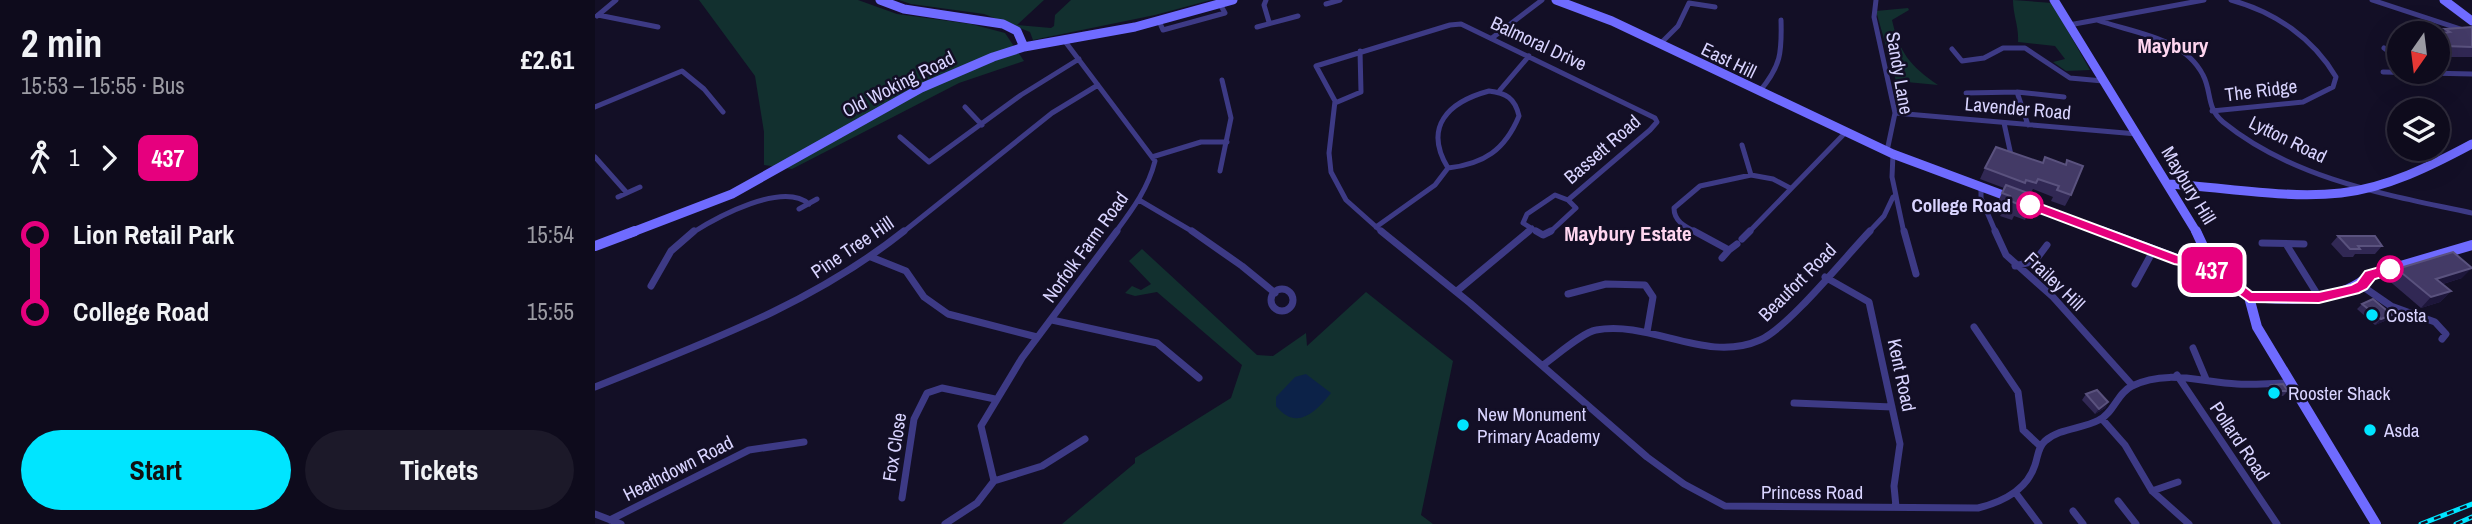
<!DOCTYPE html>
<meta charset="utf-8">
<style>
body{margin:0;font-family:"Archivo Narrow",sans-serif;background:#1c1929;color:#f1f3f6;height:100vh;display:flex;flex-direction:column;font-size:26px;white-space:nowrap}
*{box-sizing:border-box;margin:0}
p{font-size:23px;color:#9b9ba3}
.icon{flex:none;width:38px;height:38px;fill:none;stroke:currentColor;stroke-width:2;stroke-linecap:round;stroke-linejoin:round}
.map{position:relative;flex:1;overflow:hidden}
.sheet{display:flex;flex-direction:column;background:#0e0b1c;width:595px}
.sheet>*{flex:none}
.badge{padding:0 14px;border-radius:10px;font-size:24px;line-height:46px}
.needle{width:46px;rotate:194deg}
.controls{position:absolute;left:1792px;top:21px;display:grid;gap:14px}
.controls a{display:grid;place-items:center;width:63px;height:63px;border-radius:50%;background:#0e0b1c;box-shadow:0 7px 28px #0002,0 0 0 2px #2e2b3b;font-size:35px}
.map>.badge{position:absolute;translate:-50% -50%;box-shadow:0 0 0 4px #fff}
.legs{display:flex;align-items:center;gap:10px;height:77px;padding:0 21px;font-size:23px}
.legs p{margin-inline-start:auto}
.head{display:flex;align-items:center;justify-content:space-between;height:119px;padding:0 21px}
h1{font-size:38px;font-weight:700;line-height:52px}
.button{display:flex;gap:14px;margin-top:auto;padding:14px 21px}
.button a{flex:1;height:80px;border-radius:42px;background:#00e5ff;color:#111;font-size:28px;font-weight:700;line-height:80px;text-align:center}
.button a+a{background:#1c1929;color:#f1f3f6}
ul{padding:0 21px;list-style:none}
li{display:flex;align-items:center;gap:24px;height:77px;font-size:26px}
li i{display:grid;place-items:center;width:10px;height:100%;margin:0 9px;background:currentColor}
li i::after{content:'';width:18px;height:18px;margin:-9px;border:5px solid;border-radius:50%;background:#0e0b1c}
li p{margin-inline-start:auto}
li:first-child i{background:linear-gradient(#0000 50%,currentColor 0)}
li:last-child i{background:linear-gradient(currentColor 50%,#0000 0)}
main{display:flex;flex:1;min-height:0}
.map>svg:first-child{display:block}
.green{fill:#12302f}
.water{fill:#0c2248}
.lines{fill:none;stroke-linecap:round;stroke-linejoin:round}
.street-far1{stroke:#3d3a85;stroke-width:5}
.street{stroke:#3d3a85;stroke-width:7}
.secondary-far1{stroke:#6f6bff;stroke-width:9}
.secondary{stroke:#6f6bff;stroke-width:10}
.rail-casing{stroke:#00e5ff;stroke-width:5}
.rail{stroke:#130f26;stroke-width:2.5;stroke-dasharray:7;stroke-linecap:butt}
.wall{fill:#312854}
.shaded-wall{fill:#1d163a}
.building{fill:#433a66;stroke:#5a527e;stroke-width:2}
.line-1{fill:#e6007e;stroke:#fff;stroke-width:2}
.stop-1-dot{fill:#fff;stroke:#e6007e;stroke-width:3.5}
.poi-dot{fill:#00e5ff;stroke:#130f26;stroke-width:2.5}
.labels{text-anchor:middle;stroke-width:5;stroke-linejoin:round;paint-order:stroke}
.street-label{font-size:19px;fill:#d9d4ff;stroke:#130f26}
.stop-label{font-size:19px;font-weight:bold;fill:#d9d4ff;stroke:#130f26;text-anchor:end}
.poi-label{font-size:19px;fill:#d9d4ff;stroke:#130f26;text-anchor:start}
.neighbourhood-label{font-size:21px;font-weight:bold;fill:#ffd6f0;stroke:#130f26}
</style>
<main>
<section class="sheet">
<div class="head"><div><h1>2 min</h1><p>15:53 – 15:55 · Bus</p></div><b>£2.61</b></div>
<div class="legs"><svg class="icon" aria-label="walk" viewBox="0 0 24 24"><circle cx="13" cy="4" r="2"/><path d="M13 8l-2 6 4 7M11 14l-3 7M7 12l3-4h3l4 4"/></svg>1<svg class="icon" aria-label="forward" viewBox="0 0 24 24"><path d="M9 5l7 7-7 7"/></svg><b class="badge" style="background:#e6007e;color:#fff">437</b></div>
<ul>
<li><i style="color:#e6007e"></i><b>Lion Retail Park</b><p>15:54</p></li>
<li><i style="color:#e6007e"></i><b>College Road</b><p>15:55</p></li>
</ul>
<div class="button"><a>Start</a><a>Tickets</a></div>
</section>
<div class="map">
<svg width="1877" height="524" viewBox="0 0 1877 524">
<rect width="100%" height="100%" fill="#130f26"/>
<path class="green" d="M 104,0 L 263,0 L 302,14 L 376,24 L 410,33 L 429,61 L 364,83 L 197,169 L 169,165 L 169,132 L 160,76 Z
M 304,0 L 449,0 L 422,25 L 456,28 L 459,26 L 460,15 L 476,0 L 616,0 L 560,15 L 438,40 L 435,32 L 389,14 L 316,4 Z
M 1418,0 L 1457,3 L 1495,70 L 1471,71 L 1458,62 L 1470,59 L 1460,46 L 1423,42 C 1424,27 1418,15 1418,0 Z
M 1313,8 L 1314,10 L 1297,20 C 1304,52 1315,66 1343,85 L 1301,81 L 1281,11 Z
M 547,249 L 662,355 L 678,356 L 711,333 L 712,346 L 771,292 L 858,361 L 826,515 L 838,524 L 467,524 L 540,463 L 540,458 L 636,398 L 647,365 L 562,292 L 540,296 L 530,293 L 537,286 L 546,290 L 556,284 L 534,261 Z"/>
<path class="water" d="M 711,374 L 736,393 C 720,413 701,431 681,406 L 681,397 L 700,377 Z"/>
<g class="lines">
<path class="street-far1" d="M 671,0 L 669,5 L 674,22
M 1281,0 L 1279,17 L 1300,113 L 1292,151
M 1777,0 L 1877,33
M 731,4 L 745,0
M 3,15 L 63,27
M 2,16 L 21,0
M 1502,20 C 1538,33 1589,37 1608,75 C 1617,92 1611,108 1628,122 C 1698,179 1792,195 1877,213
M 564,21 L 568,30 L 630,13 L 625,4
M 1474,25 L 1609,0
M 662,27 L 703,16
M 897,38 L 947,0
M 469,40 L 560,161 C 553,189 537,210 520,233
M 1065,44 L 1083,26 L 1094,3 L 1120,7
M 1789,48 L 1804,59
M 1357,49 L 1367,61 L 1389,58 L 1408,48 L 1430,48 L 1475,78 L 1508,81
M 1788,72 L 1877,74
M 905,90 L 934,56
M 894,91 C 911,93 920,98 924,116 C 910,150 889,164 853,168 C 828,127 853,102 894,91 Z
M 1164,92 C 1186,66 1187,53 1186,20
M 1422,92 L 1469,97
M 1371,93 L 1422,92 L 1433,125
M 740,103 L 766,92 L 765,51
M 0,107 L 87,71 L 109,89 L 128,112
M 370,107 L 387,125
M 1617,111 L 1708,102 L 1738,87 L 1741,77 C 1718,38 1680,12 1636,0
M 1300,113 L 1542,134
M 1409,123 L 1416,155
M 305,137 L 334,162 L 426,95 L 484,59
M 1147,145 L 1156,175
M 1298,154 L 1297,177 L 1309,233
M 0,157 L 32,193
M 557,157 L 606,142 L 632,142
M 625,171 L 636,118 L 627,80
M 1386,187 L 1386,198 L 1401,233
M 23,197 L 45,187
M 544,200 L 600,233
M 204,209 L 222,199
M 781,227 L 840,185 L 853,168
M 97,233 C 122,217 188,181 214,204
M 307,233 L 457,113 L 503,85
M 788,233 L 751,200 L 736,172 L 734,153 L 740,101 L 721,66 L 855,25 L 866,24 L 1060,118 L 1062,122 L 1055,130 L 973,200
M 931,233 L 937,228
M 944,233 L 928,223 L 932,214 L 960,195 L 973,200 L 981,208 L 954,233
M 1103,233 C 1091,227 1079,222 1079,208 L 1105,186 L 1156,175 L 1178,179 L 1195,188
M 1153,233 L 1250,133
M 1273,233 L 1289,216 L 1298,197"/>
<path class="street" d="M 597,231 L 647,266 L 680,293
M 786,231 L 875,303 L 1052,457 L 1089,484 L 1130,506 L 1383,508 C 1407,502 1432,490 1440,465 C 1443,456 1443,447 1450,441 C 1465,428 1487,429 1504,420 C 1519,413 1522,393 1537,386 C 1571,369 1606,382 1642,384 C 1659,385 1677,383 1695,383
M 941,231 L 948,235 L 956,231
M 1099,231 L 1134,250 L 1142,244
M 1309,231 L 1321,274
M 1400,231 L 1411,255 L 1458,297 L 1537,385
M 1147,239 L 1155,231
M 1667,243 L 1709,244
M 1691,244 L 1724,297
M 276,257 L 311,271 L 329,297 L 353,314 L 442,337
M 1127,258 L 1134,250
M 1420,266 L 1440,261 L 1452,245
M 1230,277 L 1274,302 L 1305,444 L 1299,486 L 1301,507
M 1540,284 L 1558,251
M 56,286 L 76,251 L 99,231
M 1767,286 L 1796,306 L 1840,322 L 1851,334 L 1847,339
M676 300a11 11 0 1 1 22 0a11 11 0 1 1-22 0Z
M 862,291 L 934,231
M 973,294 L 1011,284 L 1050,285 L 1058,297 L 1052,332
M 457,320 L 562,343 L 604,378
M 1379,327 L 1423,392 L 1428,430 L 1445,446
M 1598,348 L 1611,379
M 948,365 C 961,356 988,332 1001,330 C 1056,320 1111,364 1165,340 C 1193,328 1251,256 1275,231
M 1582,375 L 1682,524
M 0,387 C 109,343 216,305 309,231
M 1199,403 L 1297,407
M 1507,419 L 1530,445 L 1557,491 L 1594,524
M 399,481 L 386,426 L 427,358 L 522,231
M 399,481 L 447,466 L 490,439
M 1557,491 L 1583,482
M 1420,492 L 1444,524
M 307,498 L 319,419 L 332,393 L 347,388 L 400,399
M 1523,501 L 1541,524
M 1478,511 L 1488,524
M 0,514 L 26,524
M 15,520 L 154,450 L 209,442
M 350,524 L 382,503 L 399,481"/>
<path class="secondary-far1" d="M 285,0 L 309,9 L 408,24 L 422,31 L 429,47
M 961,0 L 1017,21 L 1298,154 L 1510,233
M 1459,0 L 1602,233
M 1849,0 L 1877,21
M 1573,184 C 1630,187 1689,199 1746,193 C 1792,188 1836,166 1877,144
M 35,233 L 137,194 L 326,88 L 398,57 L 429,47 L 540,27 L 638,0"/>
<path class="secondary" d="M 1506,231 L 1584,260 L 1611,264
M 1601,231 L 1614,259 L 1611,264
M 0,246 L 40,231
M 1611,264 L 1654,297 L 1662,327 L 1781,524
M 1654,297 C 1695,299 1742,305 1775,275 L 1877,245"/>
<defs>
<path id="rail" d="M 1826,524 L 1877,504
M 1861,524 L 1877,517"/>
</defs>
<use href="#rail" class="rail-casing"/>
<use href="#rail" class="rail"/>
</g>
<path class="wall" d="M 1877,27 L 1877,57 L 1843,57 L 1843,34 L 1847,34 L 1850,29 Z
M 1448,163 L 1476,195 L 1470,206 L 1456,201 L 1458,197 L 1438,189 L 1435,194 L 1441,196 L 1430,220 L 1419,216 L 1417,220 L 1405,216 L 1408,211 L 1400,209 L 1409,188 L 1385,179 L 1390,168 Z
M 1743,236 L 1787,246 L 1780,254 L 1760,254 L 1758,257 L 1748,257 L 1736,244 Z
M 1802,269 L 1867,278 L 1848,284 L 1856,291 L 1845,302 L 1826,308 L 1792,279 Z
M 1767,304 L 1792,320 L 1780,325 L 1762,309 Z
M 1676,385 L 1693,391 L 1688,396 L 1675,397 L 1671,390 Z
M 1491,394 L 1513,402 L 1510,408 L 1500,414 L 1487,400 Z"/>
<path class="shaded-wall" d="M 1877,268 L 1867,278 L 1831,289 L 1841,279 Z
M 1856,291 L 1845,302 L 1826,308 L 1836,297 Z
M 1797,315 L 1792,320 L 1780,325 L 1786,319 Z
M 1513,402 L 1510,408 L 1500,414 L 1504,409 Z"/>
<path class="building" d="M 1877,27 L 1877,47 L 1850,46 L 1843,41 L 1843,34 L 1855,32 L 1850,29 Z
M 1401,147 L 1448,163 L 1450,157 L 1471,165 L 1472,160 L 1488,166 L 1476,195 L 1462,190 L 1464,186 L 1443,179 L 1441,183 L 1431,180 L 1430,183 L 1390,168 Z
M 1411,185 L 1441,196 L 1437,204 L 1427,200 L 1425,205 L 1413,200 L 1415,196 L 1407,193 Z
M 1743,236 L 1780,236 L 1787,246 L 1763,246 L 1765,249 L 1755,249 Z
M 1858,252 L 1877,268 L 1841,279 L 1856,291 L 1836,297 L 1802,269 Z
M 1778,299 L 1797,315 L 1786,319 L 1767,304 Z
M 1688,384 L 1693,391 L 1680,391 L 1676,385 Z
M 1502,390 L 1513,402 L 1504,409 L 1491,394 Z"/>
<path class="line-1" d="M 1435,200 L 1585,256 L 1616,260 L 1657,292 L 1724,292 L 1756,285 L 1762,282 L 1770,271 L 1795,264 L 1802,269 L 1800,273 L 1780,279 L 1772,289 L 1764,293 L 1724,303 L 1654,302 L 1607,269 L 1579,264 L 1431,208 L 1429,205 Z"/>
<g class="stop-1-dot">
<circle cx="1435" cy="205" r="12"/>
<circle cx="1795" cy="269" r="12"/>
</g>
<g class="poi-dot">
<circle cx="1777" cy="315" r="7"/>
<circle cx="1679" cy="393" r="7"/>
<circle cx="868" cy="425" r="7"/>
<circle cx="1775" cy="430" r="7"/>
</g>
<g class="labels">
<g class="street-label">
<text transform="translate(944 43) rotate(25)" y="7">Balmoral Drive</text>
<text transform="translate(1134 60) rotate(26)" y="7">East Hill</text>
<text transform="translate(1305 73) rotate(80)" y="7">Sandy Lane</text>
<text transform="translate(303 84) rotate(-27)" y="7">Old Woking Road</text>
<text transform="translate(1666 90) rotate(-7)" y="7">The Ridge</text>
<text transform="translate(1423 108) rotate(5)" y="7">Lavender Road</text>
<text transform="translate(1693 139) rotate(26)" y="7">Lytton Road</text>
<text transform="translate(1007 149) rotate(-41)" y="7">Bassett Road</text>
<text transform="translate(1594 185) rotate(59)" y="7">Maybury Hill</text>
<text transform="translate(257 247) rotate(-34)" y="7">Pine Tree Hill</text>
<text transform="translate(490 247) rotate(-54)" y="7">Norfolk Farm Road</text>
<text transform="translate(1460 281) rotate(44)" y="7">Frailey Hill</text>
<text transform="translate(1202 282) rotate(-45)" y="7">Beaufort Road</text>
<text transform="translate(1307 375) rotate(78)" y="7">Kent Road</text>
<text transform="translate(1645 441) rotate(56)" y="7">Pollard Road</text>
<text transform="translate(299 447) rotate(-81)" y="7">Fox Close</text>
<text transform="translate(83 468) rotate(-27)" y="7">Heathdown Road</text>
<text x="1217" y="499">Princess Road</text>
</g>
<g class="stop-label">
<text x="1416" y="212">College Road</text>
</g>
<g class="poi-label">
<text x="1791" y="322">Costa</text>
<text x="1693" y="400">Rooster Shack</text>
<text x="882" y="421">New Monument<tspan x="882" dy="22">Primary Academy</tspan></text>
<text x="1789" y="437">Asda</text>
</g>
<g class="neighbourhood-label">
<text x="1578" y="53">Maybury</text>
<text x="1033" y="241">Maybury Estate</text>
</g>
</g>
</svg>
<div class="controls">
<a><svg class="needle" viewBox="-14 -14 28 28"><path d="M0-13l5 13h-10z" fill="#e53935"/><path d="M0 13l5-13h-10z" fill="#9b9ba3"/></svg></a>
<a><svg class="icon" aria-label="layers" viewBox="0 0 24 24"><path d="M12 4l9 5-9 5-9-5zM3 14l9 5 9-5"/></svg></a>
</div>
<b class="badge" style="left:1617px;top:270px;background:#e6007e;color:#fff">437</b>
</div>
</main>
